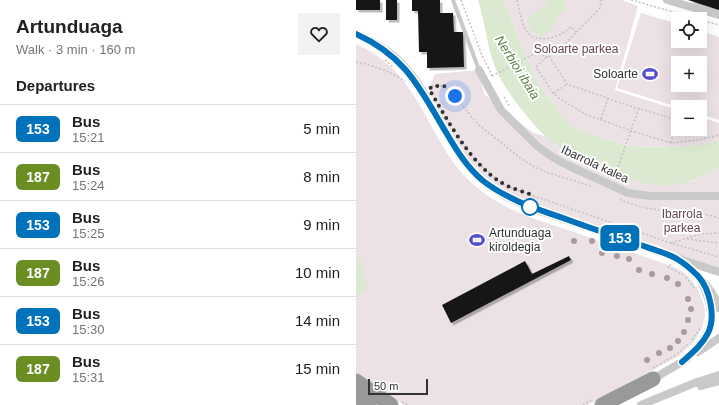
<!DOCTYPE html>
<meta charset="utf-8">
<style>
body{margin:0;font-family:Helvetica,sans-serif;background:#f2f2f2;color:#202124;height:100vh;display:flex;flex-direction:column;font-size:15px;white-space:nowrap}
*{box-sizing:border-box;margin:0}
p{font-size:13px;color:#757577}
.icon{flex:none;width:22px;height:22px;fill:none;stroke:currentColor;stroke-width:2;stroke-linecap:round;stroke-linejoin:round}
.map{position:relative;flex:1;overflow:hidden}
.details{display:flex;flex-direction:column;background:#fff;width:356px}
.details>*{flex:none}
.badge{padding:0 8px;border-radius:6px;font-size:14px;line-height:26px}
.controls{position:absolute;left:315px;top:12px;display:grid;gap:8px}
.controls a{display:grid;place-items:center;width:36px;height:36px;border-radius:0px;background:#fff;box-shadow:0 4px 16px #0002;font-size:20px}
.scale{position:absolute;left:12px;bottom:10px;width:60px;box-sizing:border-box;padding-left:4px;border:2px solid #323232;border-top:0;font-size:11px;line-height:14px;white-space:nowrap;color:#323232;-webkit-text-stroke:3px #fff;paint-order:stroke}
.you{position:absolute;width:20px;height:20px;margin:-10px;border:3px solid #fff;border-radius:50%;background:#1a73e8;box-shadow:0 0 0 6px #1a73e833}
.map>.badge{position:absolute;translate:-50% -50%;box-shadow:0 0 0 2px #fff}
h2{padding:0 16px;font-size:15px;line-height:36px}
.round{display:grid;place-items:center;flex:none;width:42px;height:42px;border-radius:0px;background:#f2f2f2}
.overview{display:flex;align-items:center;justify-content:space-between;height:68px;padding:0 16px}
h1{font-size:19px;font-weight:600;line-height:30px}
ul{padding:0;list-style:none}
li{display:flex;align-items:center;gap:12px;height:48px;padding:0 16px;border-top:1px solid #e0e0e0}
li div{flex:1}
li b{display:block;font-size:15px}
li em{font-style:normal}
li .badge{min-width:44px;font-weight:700;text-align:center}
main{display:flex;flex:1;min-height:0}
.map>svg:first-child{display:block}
.green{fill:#ece2e6;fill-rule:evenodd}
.water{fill:#dce9d1}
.building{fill:#191919;filter:url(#shadow)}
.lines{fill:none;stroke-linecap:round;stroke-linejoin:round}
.path{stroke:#c2c2c2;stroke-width:1.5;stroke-dasharray:2 2;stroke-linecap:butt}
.lane{stroke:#c9c9c9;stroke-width:4}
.street{stroke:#c9c9c9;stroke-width:8}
.highway{stroke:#999;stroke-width:15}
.tree{fill:#ac989f}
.line-casing{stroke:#fff;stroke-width:9}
.line{stroke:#0072bc;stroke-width:6}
.walk{stroke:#323232;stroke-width:4;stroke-dasharray:0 7.2}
.stop-dot{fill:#fff;stroke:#0072bc;stroke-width:2}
.labels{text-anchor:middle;stroke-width:4;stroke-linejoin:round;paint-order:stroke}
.park-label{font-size:12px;fill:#684450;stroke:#fff}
.poi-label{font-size:12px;fill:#323232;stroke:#fff;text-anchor:end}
.street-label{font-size:12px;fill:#323232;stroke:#fff}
.water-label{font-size:13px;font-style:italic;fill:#5f7f43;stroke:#fff}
</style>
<main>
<section class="details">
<div class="overview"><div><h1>Artunduaga</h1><p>Walk · 3 min · 160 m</p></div><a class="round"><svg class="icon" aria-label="heart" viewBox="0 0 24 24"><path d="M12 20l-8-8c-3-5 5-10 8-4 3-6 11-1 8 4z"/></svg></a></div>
<h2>Departures</h2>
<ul>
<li><span class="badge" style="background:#0072bc;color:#fff">153</span><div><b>Bus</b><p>15:21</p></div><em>5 min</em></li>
<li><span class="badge" style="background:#6b8e23;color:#fff">187</span><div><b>Bus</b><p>15:24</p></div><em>8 min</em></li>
<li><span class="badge" style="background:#0072bc;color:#fff">153</span><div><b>Bus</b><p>15:25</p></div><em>9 min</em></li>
<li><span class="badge" style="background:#6b8e23;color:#fff">187</span><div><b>Bus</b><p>15:26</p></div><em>10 min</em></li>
<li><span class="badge" style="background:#0072bc;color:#fff">153</span><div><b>Bus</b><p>15:30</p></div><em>14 min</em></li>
<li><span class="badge" style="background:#6b8e23;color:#fff">187</span><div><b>Bus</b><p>15:31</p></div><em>15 min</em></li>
</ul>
</section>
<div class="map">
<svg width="363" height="405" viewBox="0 0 363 405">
<defs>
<filter id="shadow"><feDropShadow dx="2.5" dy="2.5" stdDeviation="0" flood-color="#0004"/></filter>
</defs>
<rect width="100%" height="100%" fill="#fff"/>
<path class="green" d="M 148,0 L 266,0 L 282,6 L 259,90 L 322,110 L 322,129 L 344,129 L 344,117 L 363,123 L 363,140 L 343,145 L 315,147 L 273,146 L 234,134 L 214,125 L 205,115 L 182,83 L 159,30 Z
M 285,13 L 322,24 L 322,41 L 344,41 L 344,31 L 363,37 L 363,120 L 344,114 L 344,107 L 322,107 L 261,88 ZM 322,63 L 344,63 L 344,85 L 322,85 Z
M 0,44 C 14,50 27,59 38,70 C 71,104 82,155 119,186 C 147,210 182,220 215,231 C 249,243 284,255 318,267 L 329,273 L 337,282 L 342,290 L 348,305 L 349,315 L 346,329 L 337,343 L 321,357 L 232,405 L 48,405 L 0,374 Z
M 123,70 L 128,94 L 176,132 L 191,137 L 200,146 L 334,182 L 363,168 L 363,269 L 168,205 L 138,188 L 97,143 L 73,89 L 79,74 Z"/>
<path class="water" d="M 122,0 L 148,0 L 159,30 L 182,83 L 205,115 L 214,125 L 234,134 L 273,146 L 315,147 L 343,145 L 363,140 L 363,168 C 354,172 345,177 335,181 C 328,184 310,186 302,185 C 277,184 222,160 201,146 C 185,136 151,93 143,76 C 131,52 130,25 122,0 Z
M 193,0 L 208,0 L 210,4 L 209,9 L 201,18 L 195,29 L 191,34 C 181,37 169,30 173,19 C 175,13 180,12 185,9 C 189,7 191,3 193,0 Z
M 2,256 L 12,287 L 0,297 L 0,258 Z"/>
<path class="building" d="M 0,0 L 24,0 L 24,10 L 0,10 Z
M 30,0 L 41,0 L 41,20 L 30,20 Z
M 56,0 L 84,0 L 84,13 L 97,13 L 98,32 L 107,32 L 108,67 L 71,68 L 71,52 L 63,52 L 62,11 L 56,11 Z
M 332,0 L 363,0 L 363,10 Z
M 213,256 L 215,260 L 95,323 L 86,305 L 169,261 L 176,274 Z"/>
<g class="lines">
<path class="path" d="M 105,0 L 127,58 L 132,67
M 161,0 C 163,8 166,27 172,33 C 184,45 205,36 215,27 L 220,32
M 275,0 L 342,19
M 344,20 L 363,25
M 193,56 L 211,84 L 274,106 L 321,120 L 322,116
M 190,57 L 180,67 L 196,92 L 204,99 L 229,114 L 276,131 L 315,143 L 342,140 L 363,135
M 29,60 L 37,67
M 0,62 C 18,65 34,72 49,81
M 132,67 L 136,76
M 136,76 L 178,54 L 187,55 L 190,57 L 204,49 L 244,8 L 245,0
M 73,89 L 77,86 L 88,86 L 99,96 L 114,115 L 122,124 L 163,157 L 178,167 L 193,173 L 235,186
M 198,93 L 211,84
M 148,97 L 154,107
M 245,119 L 252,98
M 106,142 L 112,150
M 315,143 L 321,120
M 117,158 L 145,183 L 160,190 L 315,243 L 363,257
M 258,178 L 283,108
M 264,199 C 268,202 274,203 279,205 C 306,214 337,209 363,218
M 331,239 L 363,243
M 315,243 L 345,234 L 363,233
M 315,264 L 312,267 L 327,275
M 330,277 L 338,288
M 336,340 L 344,328
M 297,368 L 320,355 L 333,343
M 46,402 L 52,405
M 227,405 L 235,400"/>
<path class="lane" d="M 97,0 L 123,70"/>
<path class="street" d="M 311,0 L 363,15
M 0,34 C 14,40 27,47 39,57 C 76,90 87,144 124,178 C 153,205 195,214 231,227 C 275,242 319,258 363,272
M 123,70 L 145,110 L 181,146 L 198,158 L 211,165 L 272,193 L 294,196 L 363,196
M 324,261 C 340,275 357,287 363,308
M 342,352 L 363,338
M 326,362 C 359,332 363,318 343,277
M 297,379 L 331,359
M 345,386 L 363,381
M 285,405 L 341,382 L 363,375"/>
<path class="highway" d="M 0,381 L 35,405
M 0,395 L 13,405
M 246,405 L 297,379"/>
</g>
<g class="tree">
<circle cx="218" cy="241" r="3"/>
<circle cx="236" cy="241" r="3"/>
<circle cx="246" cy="253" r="3"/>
<circle cx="261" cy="256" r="3"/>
<circle cx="273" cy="259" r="3"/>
<circle cx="283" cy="270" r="3"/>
<circle cx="296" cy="274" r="3"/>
<circle cx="311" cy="278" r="3"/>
<circle cx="322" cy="284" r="3"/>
<circle cx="332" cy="299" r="3"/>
<circle cx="335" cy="309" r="3"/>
<circle cx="332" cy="320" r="3"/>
<circle cx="328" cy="332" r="3"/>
<circle cx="322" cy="341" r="3"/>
<circle cx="314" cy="348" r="3"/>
<circle cx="303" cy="353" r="3"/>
<circle cx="291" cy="360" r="3"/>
</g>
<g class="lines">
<defs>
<path id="line" d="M 0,34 C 51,57 64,89 91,134 C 101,151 111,167 126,180 C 150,199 178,208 207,218 C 231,227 255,235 279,243 C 289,247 312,253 321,259 C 328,263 336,270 342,276 C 354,289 360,317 352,333 C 346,345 336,353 326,362"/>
</defs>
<use href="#line" class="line-casing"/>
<use href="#line" class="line"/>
<path class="walk" d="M 99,96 L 88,86 L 77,86 L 73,89 C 91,119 115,165 146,183 C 154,188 165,191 174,194 L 174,207"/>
</g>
<defs>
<symbol id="stadium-bare" viewBox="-9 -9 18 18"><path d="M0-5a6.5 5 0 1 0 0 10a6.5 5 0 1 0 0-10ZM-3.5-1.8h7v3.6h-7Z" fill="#554cd1" stroke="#fff" stroke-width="2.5" paint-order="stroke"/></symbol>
</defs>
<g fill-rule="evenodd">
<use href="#stadium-bare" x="283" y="63" width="22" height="22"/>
<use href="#stadium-bare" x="110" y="229" width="22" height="22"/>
</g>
<circle class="stop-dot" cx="174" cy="207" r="8"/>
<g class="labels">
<g class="park-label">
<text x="220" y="53">Soloarte parkea</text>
<text x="326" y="218">Ibarrola<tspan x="326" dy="14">parkea</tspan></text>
</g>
<g class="poi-label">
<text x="282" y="78">Soloarte</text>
<text x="133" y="237" text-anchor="start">Artunduaga<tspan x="133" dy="14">kiroldegia</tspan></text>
</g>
<g class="street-label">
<text transform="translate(239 164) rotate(25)" y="4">Ibarrola kalea</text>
</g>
<g class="water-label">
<text transform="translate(162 67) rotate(58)" y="5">Nerbioi ibaia</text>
</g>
</g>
</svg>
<div class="controls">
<a><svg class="icon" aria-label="locate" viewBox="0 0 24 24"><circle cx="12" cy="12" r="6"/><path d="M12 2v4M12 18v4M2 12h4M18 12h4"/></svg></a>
<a>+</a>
<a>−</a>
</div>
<div class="scale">50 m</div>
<div class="you" style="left:99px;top:96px"></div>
<b class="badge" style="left:264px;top:238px;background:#0072bc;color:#fff">153</b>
</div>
</main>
